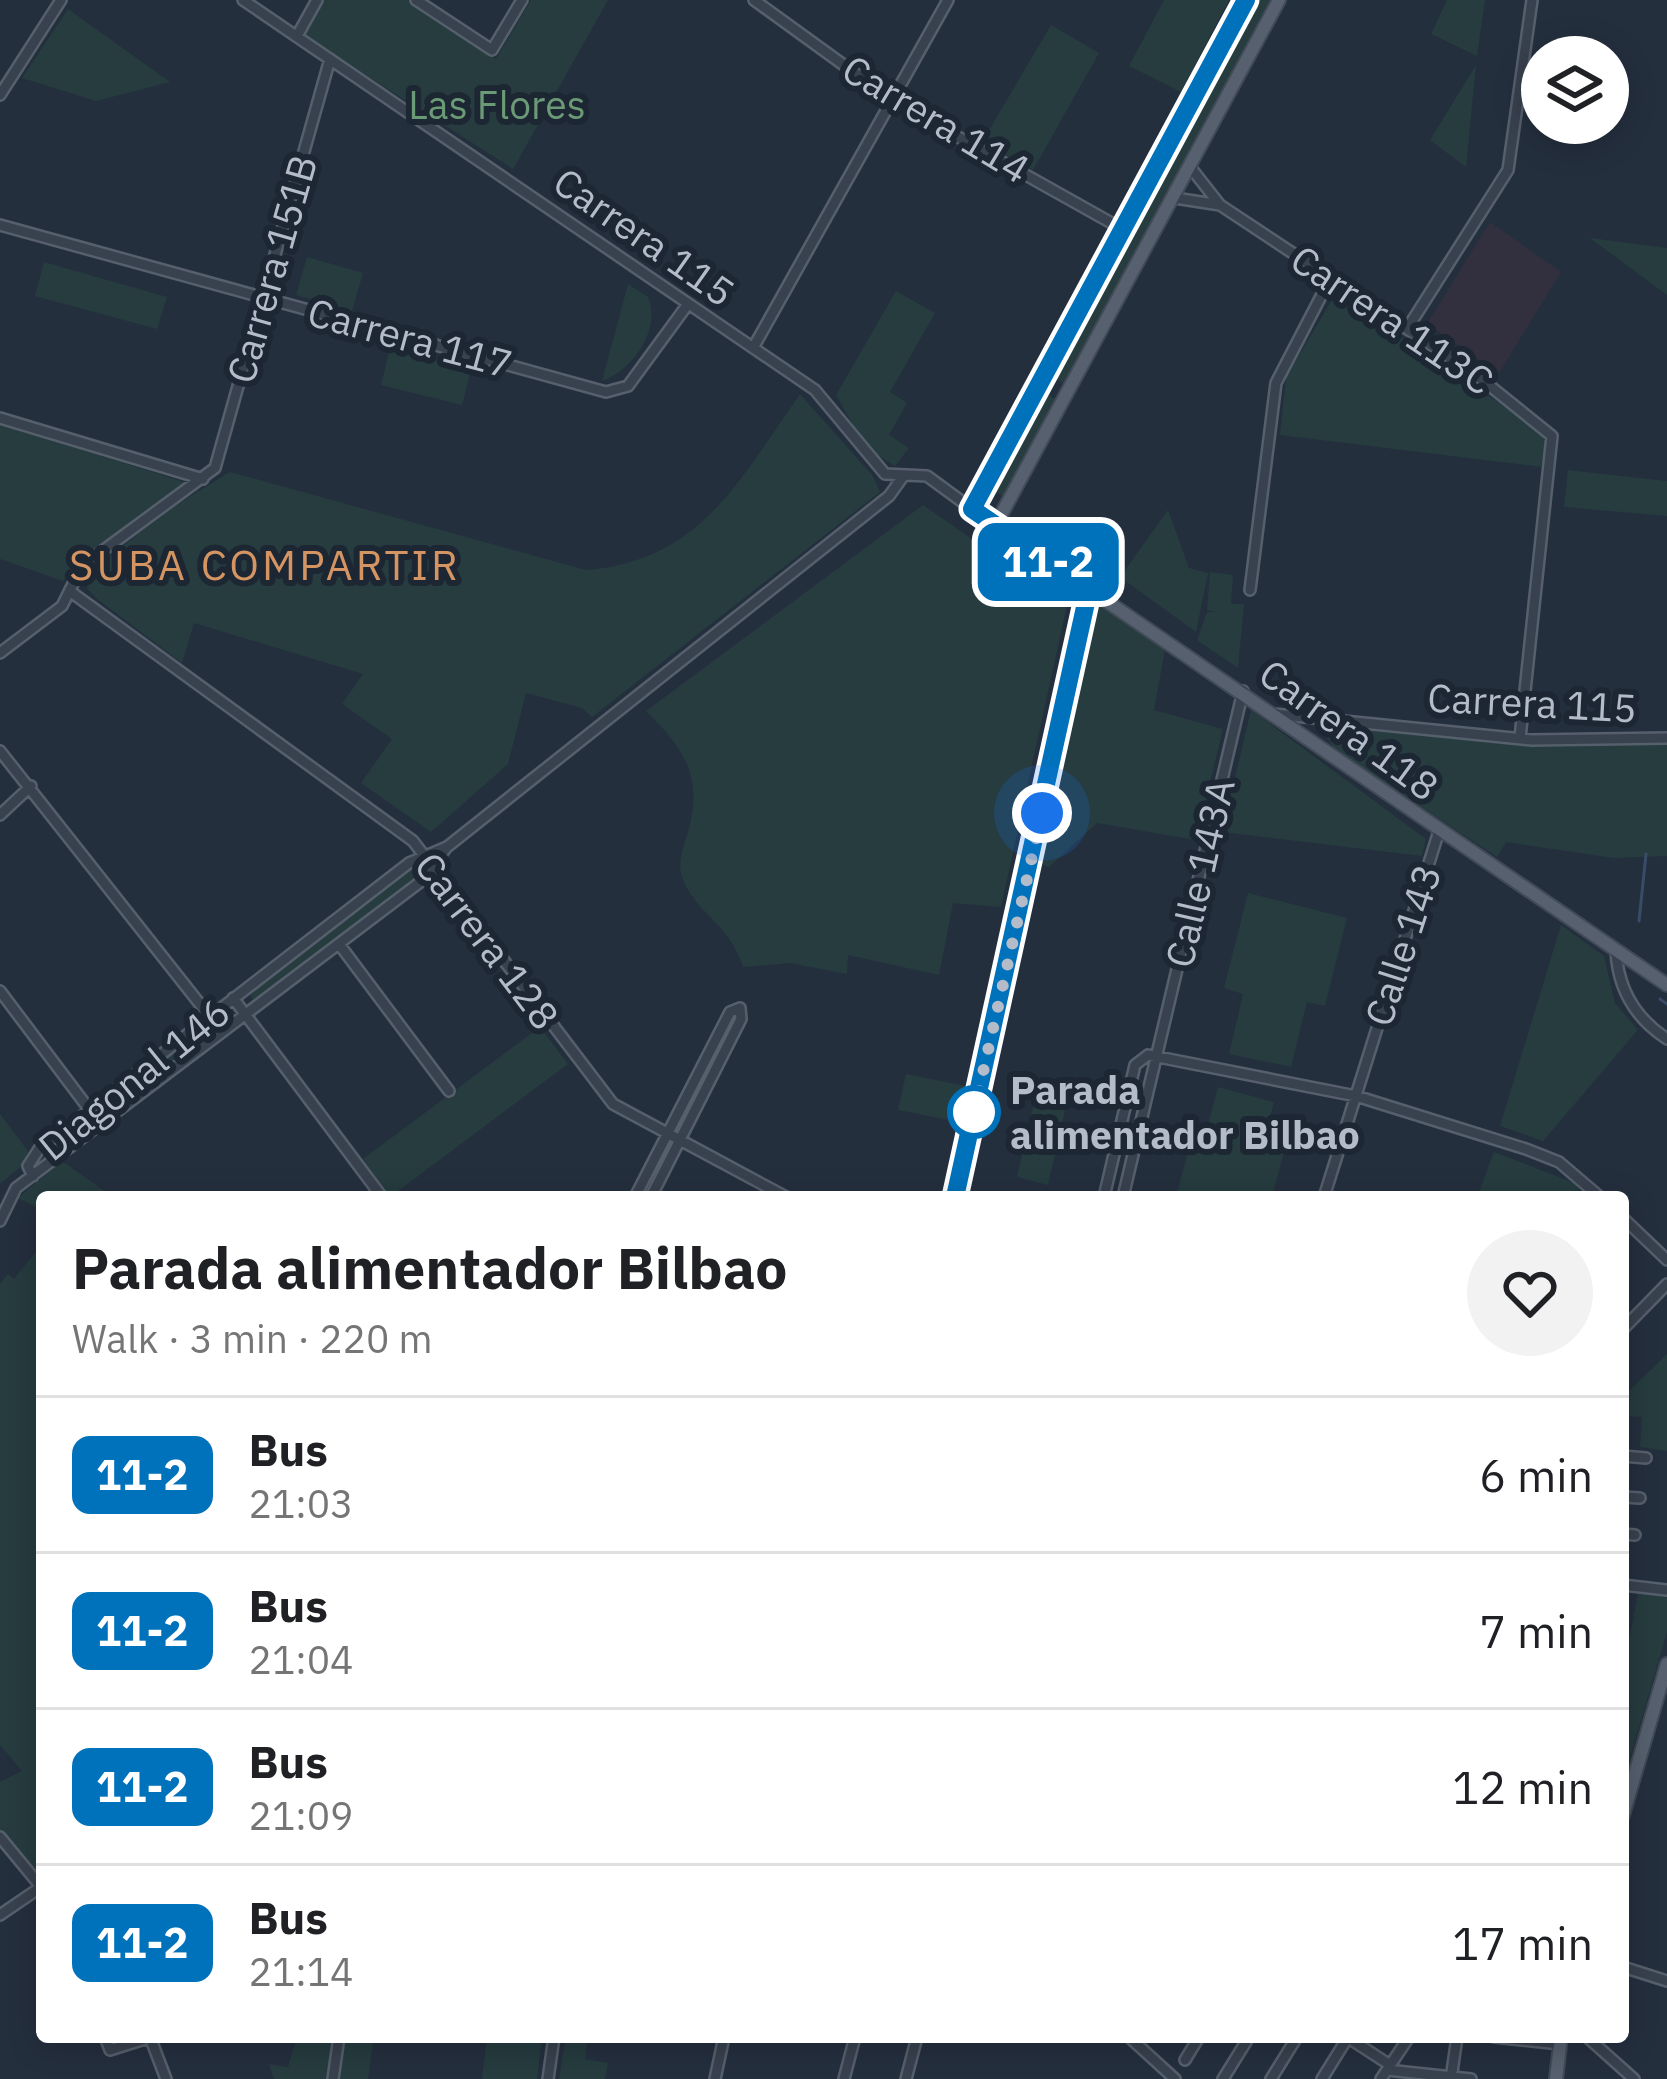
<!DOCTYPE html>
<meta charset="utf-8">
<style>
body{margin:0;font-family:"IBM Plex Sans",sans-serif;background:#f2f2f2;color:#202124;height:100vh;display:flex;flex-direction:column;font-size:45px;white-space:nowrap}
*{box-sizing:border-box;margin:0}
p{font-size:39px;color:#757577}
.icon{flex:none;width:66px;height:66px;fill:none;stroke:currentColor;stroke-width:2;stroke-linecap:round;stroke-linejoin:round}
.map{position:relative;flex:1;overflow:hidden}
.side{position:absolute;left:36px;top:1191px;width:1593px;height:852px;display:flex;flex-direction:column;background:#fff;border-radius:12px;box-shadow:0 6px 30px #0003}
.side>*{flex:none}
.badge{padding:0 24px;border-radius:18px;font-size:42px;line-height:78px}
.controls{position:absolute;left:1521px;top:36px;display:grid;gap:24px}
.controls a{display:grid;place-items:center;width:108px;height:108px;border-radius:50%;background:#fff;box-shadow:0 6px 30px #0003;font-size:60px}
.you{position:absolute;width:60px;height:60px;margin:-30px;border:9px solid #fff;border-radius:50%;background:#1a73e8;box-shadow:0 0 0 18px #1a73e833}
.map>.badge{position:absolute;translate:-50% -50%;box-shadow:0 0 0 6px #fff}
.round{display:grid;place-items:center;flex:none;width:126px;height:126px;border-radius:63px;background:#f2f2f2}
.summary{display:flex;align-items:center;justify-content:space-between;height:204px;padding:0 36px}
h1{font-size:57px;font-weight:800;line-height:90px}
ul{padding:0;list-style:none}
li{display:flex;align-items:center;gap:36px;height:156px;padding:0 36px;border-top:3px solid #e0e0e0}
li div{flex:1}
li b{display:block;font-size:45px}
li em{font-style:normal}
li .badge{min-width:132px;font-weight:700;text-align:center}
.map>svg:first-child{display:block}
.medical{fill:#32303f}
.green{fill:#263c3f}
.lines{fill:none;stroke-linecap:round;stroke-linejoin:round}
.stream{stroke:#394c67;stroke-width:3}
.minor-casing{stroke:#565f6c;stroke-width:14}
.major-casing{stroke:#414a57;stroke-width:16}
.minor{stroke:#38414e;stroke-width:9}
.major{stroke:#56606e;stroke-width:12}
.line-casing{stroke:#fff;stroke-width:27}
.line{stroke:#0072bc;stroke-width:18}
.walk{stroke:#b4bcc9;stroke-width:12;stroke-dasharray:0 21.6}
.stop-dot{fill:#fff;stroke:#0072bc;stroke-width:6}
.labels{text-anchor:middle;stroke-width:12;stroke-linejoin:round;paint-order:stroke}
.park-label{font-size:39px;fill:#6b9a76;stroke:#1d2633}
.street-label{font-size:39px;fill:#b4bcc9;stroke:#1d2633}
.stop-label{font-size:39px;font-weight:bold;fill:#b4bcc9;stroke:#1d2633;text-anchor:start}
.neighbourhood-label{font-size:42px;letter-spacing:3px;fill:#d59563;stroke:#1d2633}
</style>
<div class="map">
<svg width="1667" height="2079" viewBox="0 0 1667 2079">
<rect width="100%" height="100%" fill="#242f3e"/>
<path class="medical" d="M 1490,222 L 1561,272 L 1499,373 L 1427,324 Z"/>
<path class="green" d="M 323,0 L 407,0 L 496,59 L 531,0 L 608,0 L 513,169 L 303,35 Z
M 1164,0 L 1229,0 L 1181,92 L 1129,66 Z
M 1254,0 L 1270,0 L 1065,384 L 1053,378 Z
M 1447,0 L 1485,0 L 1477,56 L 1431,34 Z
M 68,9 L 170,82 L 96,101 L 22,78 Z
M 1051,25 L 1099,53 L 1033,170 L 982,142 Z
M 1476,65 L 1466,167 L 1430,140 Z
M 1590,238 L 1667,248 L 1667,295 Z
M 307,257 L 363,273 L 352,311 L 296,295 Z
M 44,262 L 167,297 L 157,329 L 35,296 Z
M 628,284 L 648,297 C 662,329 632,371 602,381 Z
M 896,291 L 935,313 L 890,392 L 907,403 L 889,435 L 909,448 L 895,466 L 866,448 L 836,395 Z
M 1336,293 L 1545,434 L 1543,467 L 1280,435 L 1286,377 Z
M 390,348 L 471,370 L 462,405 L 381,385 Z
M 1045,393 L 1058,401 L 1004,497 L 992,490 Z
M 800,394 L 873,476 L 880,492 L 592,717 L 582,708 L 526,693 L 508,764 L 431,832 L 361,783 L 392,739 L 342,704 L 363,674 L 194,623 L 182,663 L 96,598 L 87,588 L 88,580 L 81,578 L 176,505 L 230,472 L 586,570 C 701,561 740,479 800,394 Z
M 0,424 L 184,482 L 77,562 L 63,581 L 0,559 Z
M 1568,470 L 1667,481 L 1667,516 L 1564,507 Z
M 923,505 L 1067,605 L 1001,907 L 953,903 L 939,975 L 848,955 L 847,974 L 790,963 L 743,967 C 730,924 694,912 682,877 C 677,862 684,846 688,832 C 704,778 684,748 646,711 Z
M 1168,510 L 1189,568 L 1208,573 L 1196,632 L 1120,577 Z
M 1210,572 L 1233,575 L 1231,604 L 1244,604 L 1238,668 L 1197,640 L 1207,612 L 1216,612 L 1207,610 Z
M 1096,603 L 1165,649 L 1154,710 L 1223,729 L 1196,840 L 1097,823 L 1049,867 L 1038,864 Z
M 1251,710 L 1426,839 L 1422,856 L 1222,832 Z
M 1333,727 L 1544,747 L 1667,744 L 1667,856 L 1614,858 L 1506,842 L 1497,857 L 1334,749 L 1324,733 Z
M 421,862 L 426,868 L 407,887 L 255,1003 L 249,994 Z
M 1248,893 L 1347,918 L 1325,1006 L 1307,1002 L 1291,1067 L 1229,1054 L 1243,994 L 1224,988 Z
M 1561,925 L 1604,956 L 1615,1003 L 1638,1030 L 1543,1141 L 1500,1126 Z
M 207,1024 L 216,1027 L 214,1033 L 33,1168 L 34,1160 Z
M 540,1027 L 568,1064 L 390,1197 L 363,1159 Z
M 906,1074 L 971,1087 L 964,1123 L 898,1110 Z
M 1218,1087 L 1274,1102 L 1262,1146 L 1284,1152 L 1272,1197 L 1176,1197 L 1193,1133 L 1205,1136 Z
M 1035,1099 L 1066,1106 L 1048,1185 L 1017,1177 Z
M 0,1114 L 28,1151 L 24,1164 L 0,1184 Z
M 1494,1152 L 1582,1186 L 1571,1197 L 1477,1197 Z
M 62,1161 L 113,1197 L 42,1197 L 42,1210 L 18,1198 Z
M 42,1244 L 42,1887 L 0,1839 L 0,1782 L 22,1771 L 0,1745 L 0,1284 L 8,1274 L 14,1279 Z
M 1667,1354 L 1667,1451 L 1640,1447 L 1642,1417 L 1625,1416 L 1623,1397 Z
M 1638,1592 L 1667,1594 L 1667,1632 L 1623,1782 L 1623,1674 Z
M 297,2037 L 374,2037 L 368,2079 L 274,2079 L 269,2064 L 288,2067 Z
M 487,2037 L 542,2037 L 537,2079 L 482,2079 Z
M 566,2037 L 588,2037 L 585,2059 L 608,2063 L 605,2079 L 559,2079 Z"/>
<g class="lines">
<path class="stream" d="M 1639,921 L 1646,854
M 1660,999 L 1667,1004"/>
<defs>
<path id="minor" d="M 243,0 L 815,390 L 885,474 L 927,476 L 972,509
M 416,0 L 492,50 L 522,0
M 754,0 L 892,100 L 1124,230
M 297,36 L 317,0
M 0,95 L 61,0
M 1191,168 L 1220,205 L 1475,374 L 1552,436 L 1520,738
M 1175,198 L 1220,205
M 0,225 L 606,392 L 628,386 L 688,304
M 1407,329 L 1508,170 L 1532,0
M 753,348 L 948,0
M 0,418 L 203,479
M 1250,590 L 1276,383 L 1330,279
M 71,592 L 413,841 L 613,1104 L 786,1197
M 0,653 L 62,606 L 82,566 L 215,468 L 330,59
M 1274,714 L 1532,740 L 1667,738
M 0,751 L 222,1032
M 0,815 L 31,786
M 339,944 L 449,1091
M 1616,951 C 1618,989 1635,1018 1667,1039
M 0,991 L 89,1109
M 233,998 L 382,1197
M 33,1176 L 28,1166 L 39,1149 L 409,863 L 447,847
M 635,1197 L 730,1012 L 740,1008
M 651,1197 L 741,1019 L 740,1008
M 955,1197 L 1089,589
M 1104,1197 L 1135,1065 L 1148,1055 L 1356,1096 L 1526,1149 L 1559,1162 L 1600,1197
M 1123,1197 L 1243,691
M 1324,1197 L 1439,831
M 1623,1218 L 1667,1260
M 0,1221 L 16,1188 L 419,883 L 447,847 L 889,496 L 902,478
M 1623,1329 L 1667,1284
M 1623,1456 L 1646,1458
M 1623,1497 L 1640,1498
M 1623,1534 L 1635,1535
M 1623,1585 L 1667,1590
M 0,1837 L 42,1888
M 0,1915 L 41,1887
M 1623,1967 L 1667,1981
M 105,2037 L 110,2050 L 151,2037
M 150,2037 L 166,2079
M 1129,2037 L 1175,2079
M 1347,2037 L 1390,2065
M 1494,2037 L 1560,2044
M 1587,2037 L 1634,2079
M 1185,2060 L 1199,2037
M 1387,2070 L 1471,2079
M 333,2079 L 339,2037
M 548,2079 L 554,2037
M 715,2079 L 724,2037
M 844,2079 L 855,2037
M 906,2079 L 917,2037
M 1223,2079 L 1249,2037
M 1271,2079 L 1297,2037
M 1322,2079 L 1348,2037
M 1381,2079 L 1409,2037
M 1451,2079 L 1457,2037"/>
<path id="major" d="M 1246,0 L 972,509 L 1667,985
M 995,526 L 1279,0
M 1623,1815 L 1667,1664
M 1556,2079 L 1561,2037"/>
</defs>
<use href="#minor" class="minor-casing"/>
<use href="#major" class="major-casing"/>
<use href="#minor" class="minor"/>
<use href="#major" class="major"/>
</g>
<g class="lines">
<defs>
<path id="line" d="M 955,1197 L 1089,589 L 972,509 L 1246,0"/>
</defs>
<use href="#line" class="line-casing"/>
<use href="#line" class="line"/>
<path class="walk" d="M 974,1112 L 1042,813"/>
</g>
<circle class="stop-dot" cx="974" cy="1112" r="24"/>
<g class="labels">
<g class="park-label">
<text x="497" y="119">Las Flores</text>
</g>
<g class="street-label">
<text transform="translate(936 119) rotate(31)" y="14">Carrera 114</text>
<text transform="translate(644 237) rotate(35)" y="14">Carrera 115</text>
<text transform="translate(272 269) rotate(-74)" y="14">Carrera 151B</text>
<text transform="translate(1392 320) rotate(34)" y="14">Carrera 113C</text>
<text transform="translate(410 338) rotate(15)" y="14">Carrera 117</text>
<text transform="translate(1532 703) rotate(3)" y="14">Carrera 115</text>
<text transform="translate(1349 730) rotate(36)" y="14">Carrera 118</text>
<text transform="translate(1200 873) rotate(-77)" y="14">Calle 143A</text>
<text transform="translate(487 941) rotate(53)" y="14">Carrera 128</text>
<text transform="translate(1403 945) rotate(-72)" y="14">Calle 143</text>
<text transform="translate(134 1079) rotate(-39)" y="14">Diagonal 146</text>
</g>
<g class="stop-label">
<text x="1010" y="1104">Parada<tspan x="1010" dy="45">alimentador Bilbao</tspan></text>
</g>
<g class="neighbourhood-label">
<text x="265" y="580">SUBA COMPARTIR</text>
</g>
</g>
</svg>
<div class="controls">
<a><svg class="icon" aria-label="layers" viewBox="0 0 24 24"><path d="M12 4l9 5-9 5-9-5zM3 14l9 5 9-5"/></svg></a>
</div>
<div class="you" style="left:1042px;top:813px"></div>
<b class="badge" style="left:1048px;top:562px;background:#0072bc;color:#fff">11-2</b>
<section class="side">
<div class="summary"><div><h1>Parada alimentador Bilbao</h1><p>Walk · 3 min · 220 m</p></div><a class="round"><svg class="icon" aria-label="heart" viewBox="0 0 24 24"><path d="M12 20l-8-8c-3-5 5-10 8-4 3-6 11-1 8 4z"/></svg></a></div>
<ul>
<li><span class="badge" style="background:#0072bc;color:#fff">11-2</span><div><b>Bus</b><p>21:03</p></div><em>6 min</em></li>
<li><span class="badge" style="background:#0072bc;color:#fff">11-2</span><div><b>Bus</b><p>21:04</p></div><em>7 min</em></li>
<li><span class="badge" style="background:#0072bc;color:#fff">11-2</span><div><b>Bus</b><p>21:09</p></div><em>12 min</em></li>
<li><span class="badge" style="background:#0072bc;color:#fff">11-2</span><div><b>Bus</b><p>21:14</p></div><em>17 min</em></li>
</ul>
</section>
</div>
